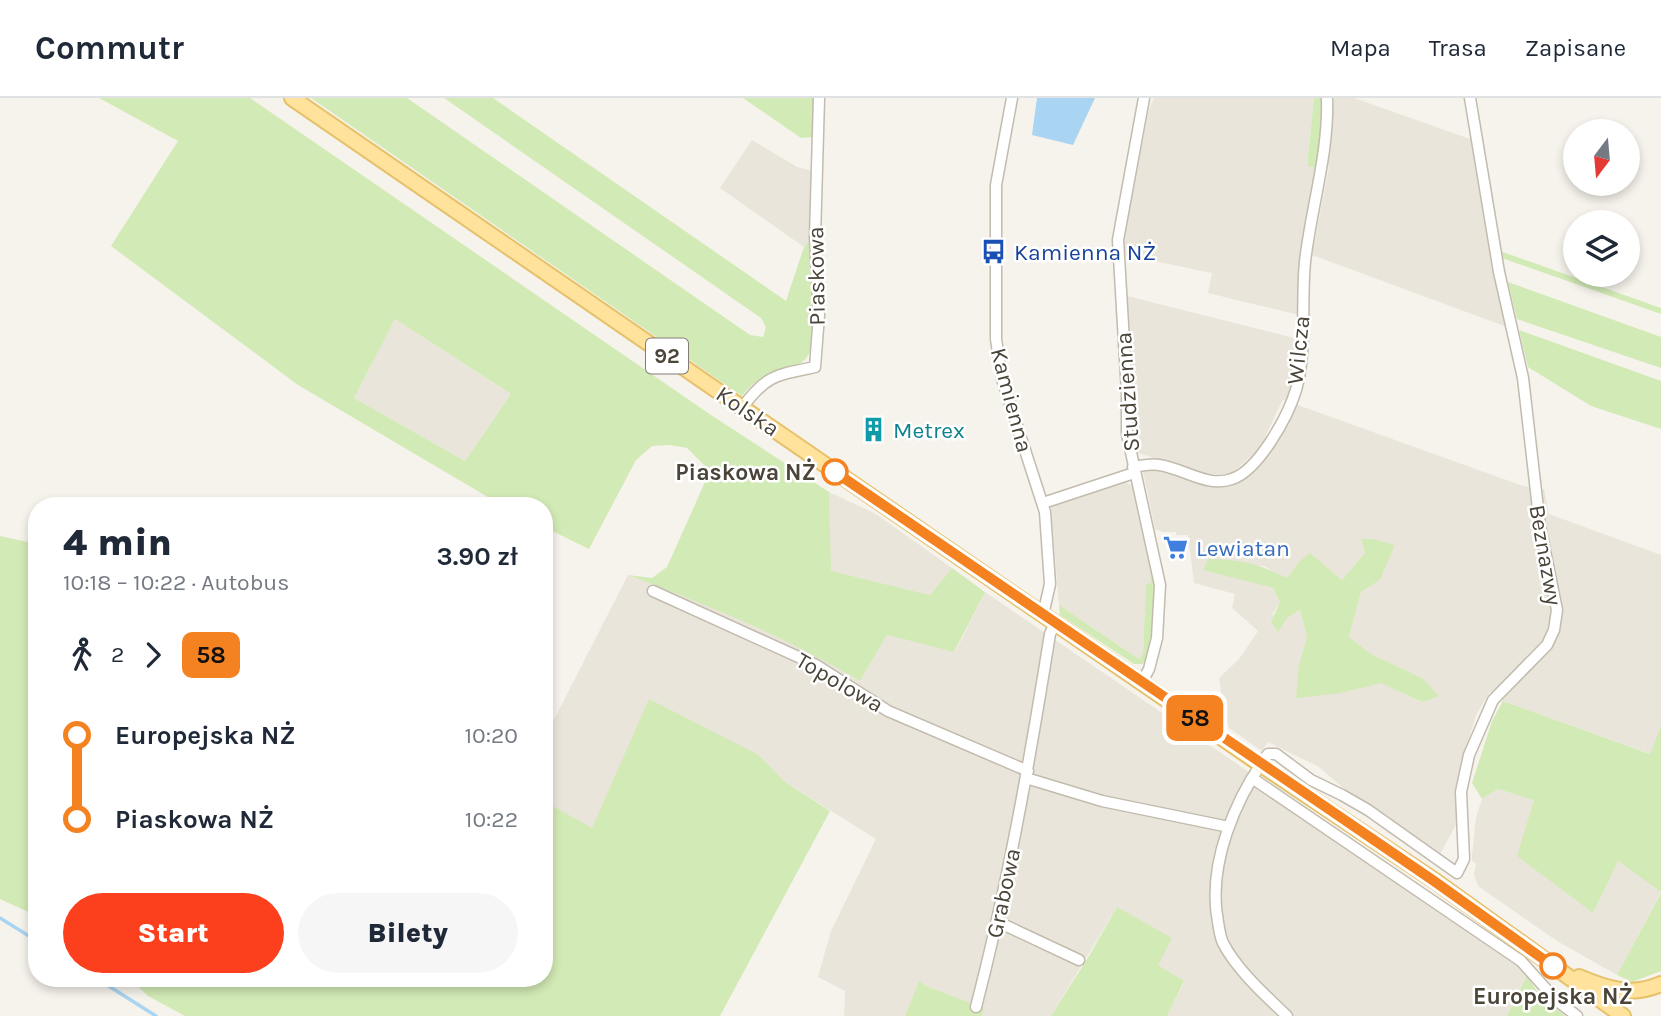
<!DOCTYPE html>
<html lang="pl">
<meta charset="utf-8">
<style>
body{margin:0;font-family:Karla,sans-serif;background:#f6f6f7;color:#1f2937;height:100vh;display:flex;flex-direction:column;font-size:26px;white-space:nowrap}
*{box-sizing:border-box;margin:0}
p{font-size:23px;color:#747a83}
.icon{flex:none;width:38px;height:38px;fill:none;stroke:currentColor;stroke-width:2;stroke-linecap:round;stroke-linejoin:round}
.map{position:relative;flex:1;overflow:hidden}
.details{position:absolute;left:28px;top:399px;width:525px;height:490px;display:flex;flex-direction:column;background:#fff;border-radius:28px;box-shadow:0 4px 10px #0003}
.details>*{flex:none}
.badge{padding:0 14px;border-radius:10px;font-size:24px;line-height:46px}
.needle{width:46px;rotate:196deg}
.tools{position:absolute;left:1563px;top:21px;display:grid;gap:14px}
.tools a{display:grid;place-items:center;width:77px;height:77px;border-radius:50%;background:#fff;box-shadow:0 4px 10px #0003;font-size:35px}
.map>.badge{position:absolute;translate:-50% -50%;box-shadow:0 0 0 4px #fff}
.legs{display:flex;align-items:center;gap:10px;height:77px;padding:0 35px;font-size:23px}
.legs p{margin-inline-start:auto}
.head{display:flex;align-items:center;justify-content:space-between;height:119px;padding:0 35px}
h1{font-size:38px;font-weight:800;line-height:52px}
.primary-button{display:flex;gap:14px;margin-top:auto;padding:14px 35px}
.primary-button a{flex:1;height:80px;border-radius:42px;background:#fc3f1d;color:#fff;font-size:28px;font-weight:800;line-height:80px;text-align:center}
.primary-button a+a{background:#f6f6f7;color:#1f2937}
ul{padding:0 35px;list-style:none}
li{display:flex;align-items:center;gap:24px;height:84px;font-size:26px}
li i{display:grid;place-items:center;width:10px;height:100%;margin:0 9px;background:currentColor}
li i::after{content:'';width:18px;height:18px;margin:-9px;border:5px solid;border-radius:50%;background:#fff}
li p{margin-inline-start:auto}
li:first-child i{background:linear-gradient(#0000 50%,currentColor 0)}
li:last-child i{background:linear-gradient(currentColor 50%,#0000 0)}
header{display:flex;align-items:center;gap:42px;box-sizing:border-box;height:98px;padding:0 35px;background:#fff;border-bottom:2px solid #e0e1e3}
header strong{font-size:33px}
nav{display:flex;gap:38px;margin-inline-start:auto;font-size:24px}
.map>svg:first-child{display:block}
.residential{fill:#eae5da;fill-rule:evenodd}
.green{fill:#d2eab5;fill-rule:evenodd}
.water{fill:#a9d4f2}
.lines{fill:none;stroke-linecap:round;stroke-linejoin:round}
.stream{stroke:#a9d4f2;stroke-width:3.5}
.minor-casing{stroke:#c2bbae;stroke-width:13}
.primary-casing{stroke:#e6c16a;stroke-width:18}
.minor{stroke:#fff;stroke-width:10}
.primary{stroke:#ffe39c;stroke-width:14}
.line-1-casing{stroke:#fff;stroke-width:16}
.line-1{stroke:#f58220;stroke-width:10}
.stop-1-dot{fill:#fff;stroke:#f58220;stroke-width:3.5}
.labels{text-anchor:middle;stroke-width:5;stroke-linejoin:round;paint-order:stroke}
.shield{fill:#fff;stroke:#817c74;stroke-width:2}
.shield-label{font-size:21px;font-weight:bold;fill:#4b4439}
.transit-label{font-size:23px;fill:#164399;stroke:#fff;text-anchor:start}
.street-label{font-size:23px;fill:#4b4439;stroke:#fff}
.culture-label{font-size:23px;fill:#0d838f;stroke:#fff;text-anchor:start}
.stop-label{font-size:23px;font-weight:bold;fill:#4b4439;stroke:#fff;text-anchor:end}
.shop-label{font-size:23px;fill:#366cbe;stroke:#fff;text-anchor:start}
</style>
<header>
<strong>Commutr</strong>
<nav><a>Mapa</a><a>Trasa</a><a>Zapisane</a></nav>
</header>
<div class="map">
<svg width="1661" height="918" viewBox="0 0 1661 918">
<rect width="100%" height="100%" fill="#f6f3ec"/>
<path class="residential" d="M 1154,0 L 1314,0 L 1307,68 L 1316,70 L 1299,217 L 1208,195 L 1212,175 L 1125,157 L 1125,135 L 1129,112 L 1149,11 Z
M 1334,0 L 1354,0 L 1473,42 L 1507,229 L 1312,157 L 1329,69 L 1327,58 Z
M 752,42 L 797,69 L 813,73 L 812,140 L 804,149 L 720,90 Z
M 1127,198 L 1298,241 L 1294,280 L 1287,301 L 1282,303 L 1260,350 L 1231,376 L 1206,376 L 1138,355 Z
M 395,221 L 511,296 L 465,363 L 354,300 Z
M 1295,306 L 1523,388 L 1544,391 L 1549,416 L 1661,457 L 1661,628 L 1651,656 L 1503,603 L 1490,594 L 1476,617 L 1459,673 L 1456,690 L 1457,725 L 1440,756 L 1343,690 L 1319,669 L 1268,644 L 1262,653 L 1229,630 L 1225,620 L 1219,580 L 1239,561 L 1258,533 L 1232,510 L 1235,496 L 1194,485 L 1188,437 L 1176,437 L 1176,434 L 1163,434 L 1155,431 L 1143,373 L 1163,372 L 1196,383 L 1228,388 L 1237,385 L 1251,376 L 1282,332 ZM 1361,441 L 1395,447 L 1380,482 L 1361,494 L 1349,539 L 1371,556 L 1422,580 L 1421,604 L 1381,584 L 1341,595 L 1299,566 L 1307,539 L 1300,512 L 1287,520 L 1272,517 L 1280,504 L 1273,490 L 1203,471 L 1264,468 L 1287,481 L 1299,464 L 1310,456 L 1342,482 L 1365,455 Z
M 1123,383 L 1133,388 L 1153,480 L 1150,480 L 1151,485 L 1146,486 L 1143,555 L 1139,561 L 1059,507 L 1051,409 L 1053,406 Z
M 829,394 L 876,416 L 952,470 L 930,497 L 830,473 Z
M 628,477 L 716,510 L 817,558 L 860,583 L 887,537 L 955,554 L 985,494 L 1246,672 L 1421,802 L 1522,871 L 1527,878 L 1507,918 L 1167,918 L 1184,884 L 1158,867 L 1117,809 L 1051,918 L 982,918 L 984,910 L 926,888 L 919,883 L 905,918 L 844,918 L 845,893 L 818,879 L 831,833 L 876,741 L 785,684 L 759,657 L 716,636 L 592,731 L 544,703 L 544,641 Z
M 1498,691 L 1535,702 L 1518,758 L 1593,815 L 1618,762 L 1661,794 L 1617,877 L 1557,843 L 1478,788 L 1474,776 L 1476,765 L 1472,763 L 1472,757 L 1476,719 L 1482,701 Z"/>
<path class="green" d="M 99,0 L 250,0 L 711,317 L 829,394 L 831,473 L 930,497 L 952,470 L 985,494 L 954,554 L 887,537 L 860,583 C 786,539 708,507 628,477 L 652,480 L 667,469 L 710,373 L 687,350 L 669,347 L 652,348 L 636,362 L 589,451 L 544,429 L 544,408 L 503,408 L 298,287 L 111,148 L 178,43 ZM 395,221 L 511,296 L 465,363 L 354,300 Z
M 311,0 L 407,0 L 750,237 L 763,239 L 766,229 L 761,220 L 444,0 L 493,0 L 786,203 L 804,149 L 812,140 C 812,166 819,233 809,255 C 808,259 802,265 798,266 C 774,276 759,276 742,298 Z
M 743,0 L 815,0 L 814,39 L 801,40 Z
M 1314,0 L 1324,0 L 1323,35 L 1316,70 L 1307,68 Z
M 1500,153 L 1661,210 L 1661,216 L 1502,160 Z
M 1508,184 L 1661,239 L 1661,270 L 1517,221 Z
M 1519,232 L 1661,283 L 1661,331 L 1591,308 L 1528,269 Z
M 0,438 L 37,446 L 37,818 L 0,801 Z
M 1361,441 L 1373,441 L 1395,447 L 1380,482 L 1361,494 L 1349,539 L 1371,556 L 1422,580 L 1439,598 L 1422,604 L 1381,585 L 1341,595 L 1296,600 L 1299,566 L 1307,539 L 1300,512 L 1287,520 L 1278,534 L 1271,524 L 1280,504 L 1273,490 L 1203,472 L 1208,461 C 1239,461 1260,466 1287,480 L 1299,464 L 1310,455 L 1342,482 L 1365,455 Z
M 1150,480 L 1153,480 C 1156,498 1155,552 1143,566 L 1134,566 L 1060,517 L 1059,507 L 1139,561 L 1143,555 L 1146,486 L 1151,485 Z
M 649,601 L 759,657 L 785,684 L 830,713 L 720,918 L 185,918 L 148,898 L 129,880 L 544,880 L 544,703 L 592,730 Z
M 1503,603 L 1650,656 L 1661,628 L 1661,794 L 1618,763 L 1593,815 L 1517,758 L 1534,702 L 1498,691 L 1482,701 L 1472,685 L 1492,623 Z
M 1661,795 L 1661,873 L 1632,884 L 1617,877 Z
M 1117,809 L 1172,840 L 1158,867 L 1184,883 L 1167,918 L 1051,918 L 1089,858 Z
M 1527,878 L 1539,896 L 1565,918 L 1507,918 Z
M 919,883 L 926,888 L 984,910 L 982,918 L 905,918 Z"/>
<path class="water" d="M 1037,0 L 1095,0 L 1073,47 L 1032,37 Z"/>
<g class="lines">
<path class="stream" d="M 0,820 L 37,843
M 96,880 L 156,918"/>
<defs>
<path id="minor" d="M 1012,0 L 996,87 L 996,241 L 1002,281 L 1045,414 L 1050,486 L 1043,517
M 742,310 C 766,277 776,277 815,269 L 819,217 L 815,139 L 819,0
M 1133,369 C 1141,368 1151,365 1159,367 C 1183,370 1207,390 1232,381 C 1259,372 1288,318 1296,292 C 1307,255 1301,203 1305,164 C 1311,110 1329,55 1327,0
M 1043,405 L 1134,375
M 653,493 L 816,567 L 888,613 L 1028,673
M 1142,584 L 1149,571 L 1157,540 L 1160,487 L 1127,336 L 1127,295 L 1118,142 L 1144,0
M 1026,680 L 1102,703 L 1229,729
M 1252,680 L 1521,863 L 1556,902 L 1577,918
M 998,824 L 1079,862
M 976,909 C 1008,786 1030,661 1050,536 L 1055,525
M 1287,918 C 1265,897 1237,872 1223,845 C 1220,839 1219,830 1218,824 C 1207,767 1235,701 1268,656 L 1276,656 L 1311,682 L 1342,697 L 1368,712 L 1457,775 L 1464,761 L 1461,694 L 1469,657 L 1493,602 L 1547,547 L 1554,532 L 1557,512 L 1540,428 L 1523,280 L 1499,174 L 1470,0"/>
<path id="primary" d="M 292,0 L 1260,666 L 1435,783 L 1623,918
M 1579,879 C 1607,891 1632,899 1661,886"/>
</defs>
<use href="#minor" class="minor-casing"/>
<use href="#primary" class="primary-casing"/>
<use href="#minor" class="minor"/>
<use href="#primary" class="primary"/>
</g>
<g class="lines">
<defs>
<path id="line-1" d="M 835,374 L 1434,783 L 1553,868"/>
</defs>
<use href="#line-1" class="line-1-casing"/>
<use href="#line-1" class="line-1"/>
</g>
<defs>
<symbol id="bus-bare" viewBox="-9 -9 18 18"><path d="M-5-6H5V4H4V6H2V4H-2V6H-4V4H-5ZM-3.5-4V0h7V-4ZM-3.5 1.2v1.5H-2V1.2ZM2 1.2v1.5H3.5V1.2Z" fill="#1a4fb4" stroke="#fff" stroke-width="2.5" paint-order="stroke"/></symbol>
<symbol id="building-bare" viewBox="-9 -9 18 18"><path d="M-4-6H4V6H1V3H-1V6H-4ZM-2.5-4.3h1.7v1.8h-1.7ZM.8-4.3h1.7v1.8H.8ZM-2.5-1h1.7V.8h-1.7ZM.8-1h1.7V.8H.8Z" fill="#0f9aa8" stroke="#fff" stroke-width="2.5" paint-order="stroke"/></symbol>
<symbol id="supermarket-bare" viewBox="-9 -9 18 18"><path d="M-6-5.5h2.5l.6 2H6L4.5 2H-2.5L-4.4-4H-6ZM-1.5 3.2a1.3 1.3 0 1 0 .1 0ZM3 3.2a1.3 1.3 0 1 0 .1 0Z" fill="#3f7fe0" stroke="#fff" stroke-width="2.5" paint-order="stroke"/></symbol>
</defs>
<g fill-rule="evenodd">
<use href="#bus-bare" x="976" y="136" width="35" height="35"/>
<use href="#building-bare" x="856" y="314" width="35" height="35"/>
<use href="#supermarket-bare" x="1158" y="432" width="35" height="35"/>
</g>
<g class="stop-1-dot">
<circle cx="835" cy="374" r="12"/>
<circle cx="1553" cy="868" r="12"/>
</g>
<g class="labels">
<rect class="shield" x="646" y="240.5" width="42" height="35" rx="5"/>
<g class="shield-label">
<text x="667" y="265">92</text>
</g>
<g class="transit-label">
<text x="1014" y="162">Kamienna NŻ</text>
</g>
<g class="street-label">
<text transform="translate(816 178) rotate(-91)" y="8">Piaskowa</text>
<text transform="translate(1298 252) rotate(-84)" y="8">Wilcza</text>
<text transform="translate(1127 294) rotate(-94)" y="8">Studzienna</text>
<text transform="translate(1012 302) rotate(75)" y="8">Kamienna</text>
<text transform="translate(748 313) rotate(34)" y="8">Kolska</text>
<text transform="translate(1546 457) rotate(80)" y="8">Beznazwy</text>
<text transform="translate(840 584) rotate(30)" y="8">Topolowa</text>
<text transform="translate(1003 795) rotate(-78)" y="8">Grabowa</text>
</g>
<g class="culture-label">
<text x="893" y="340">Metrex</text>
</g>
<g class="stop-label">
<text x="816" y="382">Piaskowa NŻ</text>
<text x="1553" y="906" text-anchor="middle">Europejska NŻ</text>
</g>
<g class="shop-label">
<text x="1196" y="458">Lewiatan</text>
</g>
</g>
</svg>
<div class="tools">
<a><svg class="needle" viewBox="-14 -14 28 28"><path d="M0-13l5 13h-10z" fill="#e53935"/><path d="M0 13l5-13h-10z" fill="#747a83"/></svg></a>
<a><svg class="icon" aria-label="layers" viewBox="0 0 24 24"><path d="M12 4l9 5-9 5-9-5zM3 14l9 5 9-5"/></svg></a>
</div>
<b class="badge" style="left:1195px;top:620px;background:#f58220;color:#111">58</b>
<section class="details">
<div class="head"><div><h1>4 min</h1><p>10:18 – 10:22 · Autobus</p></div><b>3.90 zł</b></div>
<div class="legs"><svg class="icon" aria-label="walk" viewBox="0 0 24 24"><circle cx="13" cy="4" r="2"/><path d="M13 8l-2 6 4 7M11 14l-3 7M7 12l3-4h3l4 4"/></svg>2<svg class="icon" aria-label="forward" viewBox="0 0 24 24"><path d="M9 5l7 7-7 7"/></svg><b class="badge" style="background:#f58220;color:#111">58</b></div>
<ul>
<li><i style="color:#f58220"></i><b>Europejska NŻ</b><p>10:20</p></li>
<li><i style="color:#f58220"></i><b>Piaskowa NŻ</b><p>10:22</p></li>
</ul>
<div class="primary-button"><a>Start</a><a>Bilety</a></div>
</section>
</div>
